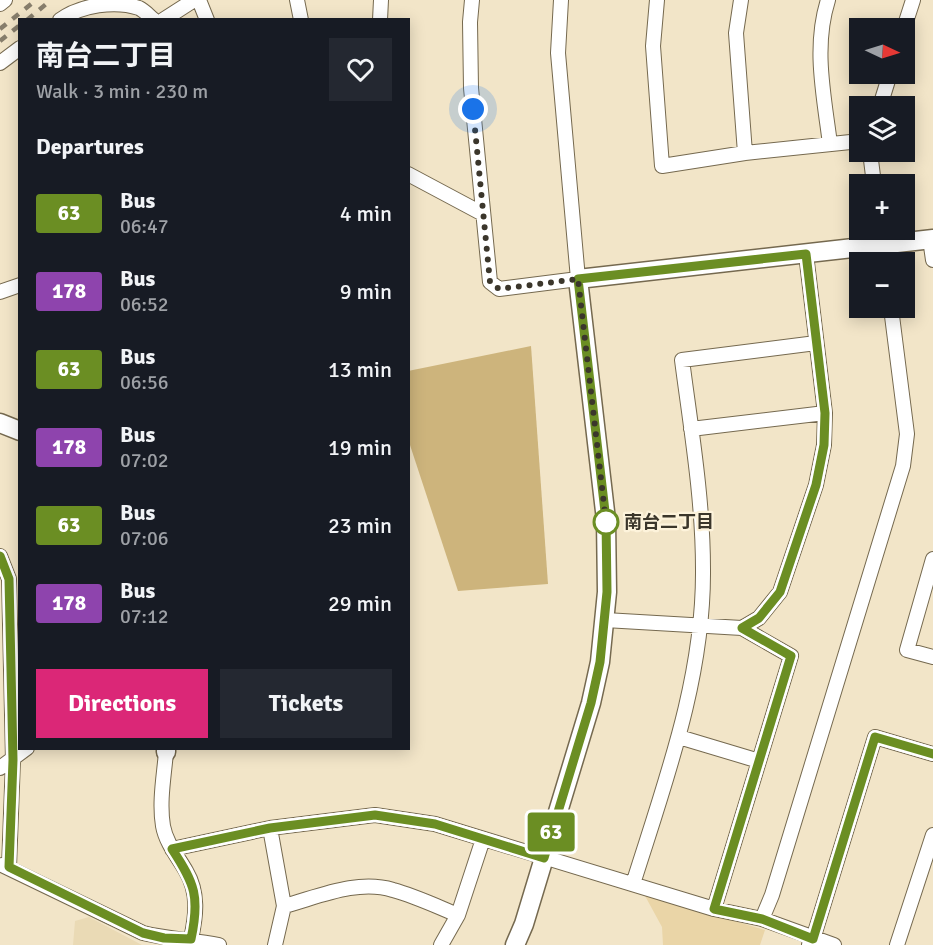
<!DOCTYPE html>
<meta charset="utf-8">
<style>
body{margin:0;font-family:Signika,"Noto Sans JP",sans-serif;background:#242831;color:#f1f3f6;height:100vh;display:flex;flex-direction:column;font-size:22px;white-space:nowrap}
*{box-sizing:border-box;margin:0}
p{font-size:20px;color:#9ea1a6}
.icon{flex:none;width:33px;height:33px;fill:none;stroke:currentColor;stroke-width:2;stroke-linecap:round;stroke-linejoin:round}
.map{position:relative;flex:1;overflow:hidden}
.panel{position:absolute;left:18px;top:18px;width:392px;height:732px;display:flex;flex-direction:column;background:#171b24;border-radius:0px;box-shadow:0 3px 15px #0003}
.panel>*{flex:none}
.badge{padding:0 12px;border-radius:4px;font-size:21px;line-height:39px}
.needle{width:39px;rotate:94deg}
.fabs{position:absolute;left:849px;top:18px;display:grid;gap:12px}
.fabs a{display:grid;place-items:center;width:66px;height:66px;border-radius:0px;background:#171b24;box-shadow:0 3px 15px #0003;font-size:30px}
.you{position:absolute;width:30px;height:30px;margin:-15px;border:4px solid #fff;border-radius:50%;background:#1a73e8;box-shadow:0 0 0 9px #1a73e833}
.map>.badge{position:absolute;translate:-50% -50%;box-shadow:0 0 0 3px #fff}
h2{padding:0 18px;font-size:22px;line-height:54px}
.round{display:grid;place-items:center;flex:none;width:63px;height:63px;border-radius:0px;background:#242831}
.summary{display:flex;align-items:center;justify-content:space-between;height:102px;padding:0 18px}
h1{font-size:28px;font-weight:700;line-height:45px}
.button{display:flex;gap:12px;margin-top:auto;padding:12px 18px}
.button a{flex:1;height:69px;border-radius:0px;background:#db2777;color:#fff;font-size:24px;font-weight:700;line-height:69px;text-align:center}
.button a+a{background:#242831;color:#f1f3f6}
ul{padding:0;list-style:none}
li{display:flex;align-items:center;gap:18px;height:78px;padding:0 18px}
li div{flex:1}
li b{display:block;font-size:22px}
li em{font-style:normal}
li .badge{min-width:66px;font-weight:700;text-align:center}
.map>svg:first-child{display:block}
.built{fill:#eadab5}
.green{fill:#ead5a7}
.forest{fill:#cdb47c}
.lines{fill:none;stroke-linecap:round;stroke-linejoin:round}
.street-casing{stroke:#75694f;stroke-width:16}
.secondary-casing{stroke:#75694f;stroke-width:21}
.street{stroke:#fff;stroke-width:14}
.secondary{stroke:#fff;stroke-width:18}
.rail{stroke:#877e6c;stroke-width:4.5;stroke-dasharray:8 8;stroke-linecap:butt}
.line-casing{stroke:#fff;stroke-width:14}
.line{stroke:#6b8e23;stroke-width:9}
.walk{stroke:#3b362b;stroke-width:6;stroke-dasharray:0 10.8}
.stop-dot{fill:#fff;stroke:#6b8e23;stroke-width:3}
.labels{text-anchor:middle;stroke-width:4.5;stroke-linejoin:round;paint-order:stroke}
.stop-label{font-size:18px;font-weight:bold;fill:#3b362b;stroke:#fdf3db;text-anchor:start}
</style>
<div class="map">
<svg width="933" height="945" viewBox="0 0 933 945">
<rect width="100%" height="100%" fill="#f2e5c8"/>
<path class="built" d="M 89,917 L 142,945 L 73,945 L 75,921 Z"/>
<path class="green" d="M 644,894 L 765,930 L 760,945 L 663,945 L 662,927 Z"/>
<path class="forest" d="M 531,346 L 548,584 L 458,591 L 408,439 L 408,371 Z"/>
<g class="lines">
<defs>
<path id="street" d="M 199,0 L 207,20
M 297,0 L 301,20
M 472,0 L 470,22 L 471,88 L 490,282 L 499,289 L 578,279 L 558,53 L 561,0
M 657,0 L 653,46 L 662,166 L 745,153 L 860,141
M 741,0 L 736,33 L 745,153
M 828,0 C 813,47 824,96 830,144
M 0,4 L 5,0
M 60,20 C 81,5 115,0 139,8 C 145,11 149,16 154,20
M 163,20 L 194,0
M 380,20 L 381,0
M 904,28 L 913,0
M 0,63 L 20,48
M 880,106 L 890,74
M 870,152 L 874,184
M 408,174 L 483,214
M 880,230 L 885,262
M 930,239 L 933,260
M 0,292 L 20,285
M 691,429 L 825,413
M 0,556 L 9,579 L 13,760 L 9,867
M 933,559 L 907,650 L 933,657
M 605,620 L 742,628 L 759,618 L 780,592 L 816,485 L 824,445 L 825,413 L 806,254
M 679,737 L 759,761
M 166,752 C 164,776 159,802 163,826 C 166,843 178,857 186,871 C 199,893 196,916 191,939
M 0,768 L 27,748
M 270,828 L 284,906 L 275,945
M 172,849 L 270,828 L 375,815 L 435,824 L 714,909 L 762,919 L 834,945
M 2,865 L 143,933 C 168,939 194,940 219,945
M 633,884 C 665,782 704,678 703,569 C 703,499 691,429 682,360 L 816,343
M 284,906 C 318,897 357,879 393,890 C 415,896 436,906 458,915
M 714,909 L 791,656 L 742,628
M 762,919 L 772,895 L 903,466 L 907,434 L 891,308
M 441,945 L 458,915 L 483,839
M 809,945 L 813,939 L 875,737 L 933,754
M 897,945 L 933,835"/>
<path id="secondary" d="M 0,423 L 20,431
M 166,752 L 166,748
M 515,945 L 524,924 L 591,703 L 600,662 L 607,592 L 606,520 L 578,279 L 933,239"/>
</defs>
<use href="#street" class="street-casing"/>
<use href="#secondary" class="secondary-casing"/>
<use href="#street" class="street"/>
<use href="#secondary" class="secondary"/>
<path class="rail" d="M 27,20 L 51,0
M 0,29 L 36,0
M 0,41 L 20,25"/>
</g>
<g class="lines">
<defs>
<path id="line" d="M 0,556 L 9,579 L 13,760 L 9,867 L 143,933 L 164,938 L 191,939 C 200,897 195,884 172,849 L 270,828 L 375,815 L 435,824 L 544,858 L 591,703 L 600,662 L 607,592 L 606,520 L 578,279 L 806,254 L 825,413 L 824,445 L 816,485 L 780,592 L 759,618 L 742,628 L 791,656 L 714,909 L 762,919 L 813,939 L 875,737 L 933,754"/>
</defs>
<use href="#line" class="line-casing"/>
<use href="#line" class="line"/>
<path class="walk" d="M 473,109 L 490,282 L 499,289 L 578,279 L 606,522"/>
</g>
<circle class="stop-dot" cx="606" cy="522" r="12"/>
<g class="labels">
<g class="stop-label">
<text x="624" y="528">南台二丁目</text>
</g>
</g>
</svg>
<div class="fabs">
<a><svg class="needle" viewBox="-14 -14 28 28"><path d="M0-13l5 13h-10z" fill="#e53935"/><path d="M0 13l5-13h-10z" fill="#9ea1a6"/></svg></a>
<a><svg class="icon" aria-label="layers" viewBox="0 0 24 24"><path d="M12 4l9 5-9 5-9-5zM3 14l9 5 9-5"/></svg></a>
<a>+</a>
<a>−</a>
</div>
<div class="you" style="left:473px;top:109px"></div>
<b class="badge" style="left:551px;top:832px;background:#6b8e23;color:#fff">63</b>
<section class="panel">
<div class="summary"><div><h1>南台二丁目</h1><p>Walk · 3 min · 230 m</p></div><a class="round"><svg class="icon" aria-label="heart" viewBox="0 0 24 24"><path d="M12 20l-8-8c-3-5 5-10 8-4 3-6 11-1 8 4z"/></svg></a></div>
<h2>Departures</h2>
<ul>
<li><span class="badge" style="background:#6b8e23;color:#fff">63</span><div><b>Bus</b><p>06:47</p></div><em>4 min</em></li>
<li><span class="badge" style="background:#8e44ad;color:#fff">178</span><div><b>Bus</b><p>06:52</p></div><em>9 min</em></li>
<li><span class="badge" style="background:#6b8e23;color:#fff">63</span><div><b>Bus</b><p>06:56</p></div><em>13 min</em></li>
<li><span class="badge" style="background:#8e44ad;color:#fff">178</span><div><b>Bus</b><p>07:02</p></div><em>19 min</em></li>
<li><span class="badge" style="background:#6b8e23;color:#fff">63</span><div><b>Bus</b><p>07:06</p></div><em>23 min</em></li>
<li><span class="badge" style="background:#8e44ad;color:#fff">178</span><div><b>Bus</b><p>07:12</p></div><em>29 min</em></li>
</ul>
<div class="button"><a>Directions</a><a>Tickets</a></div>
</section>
</div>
